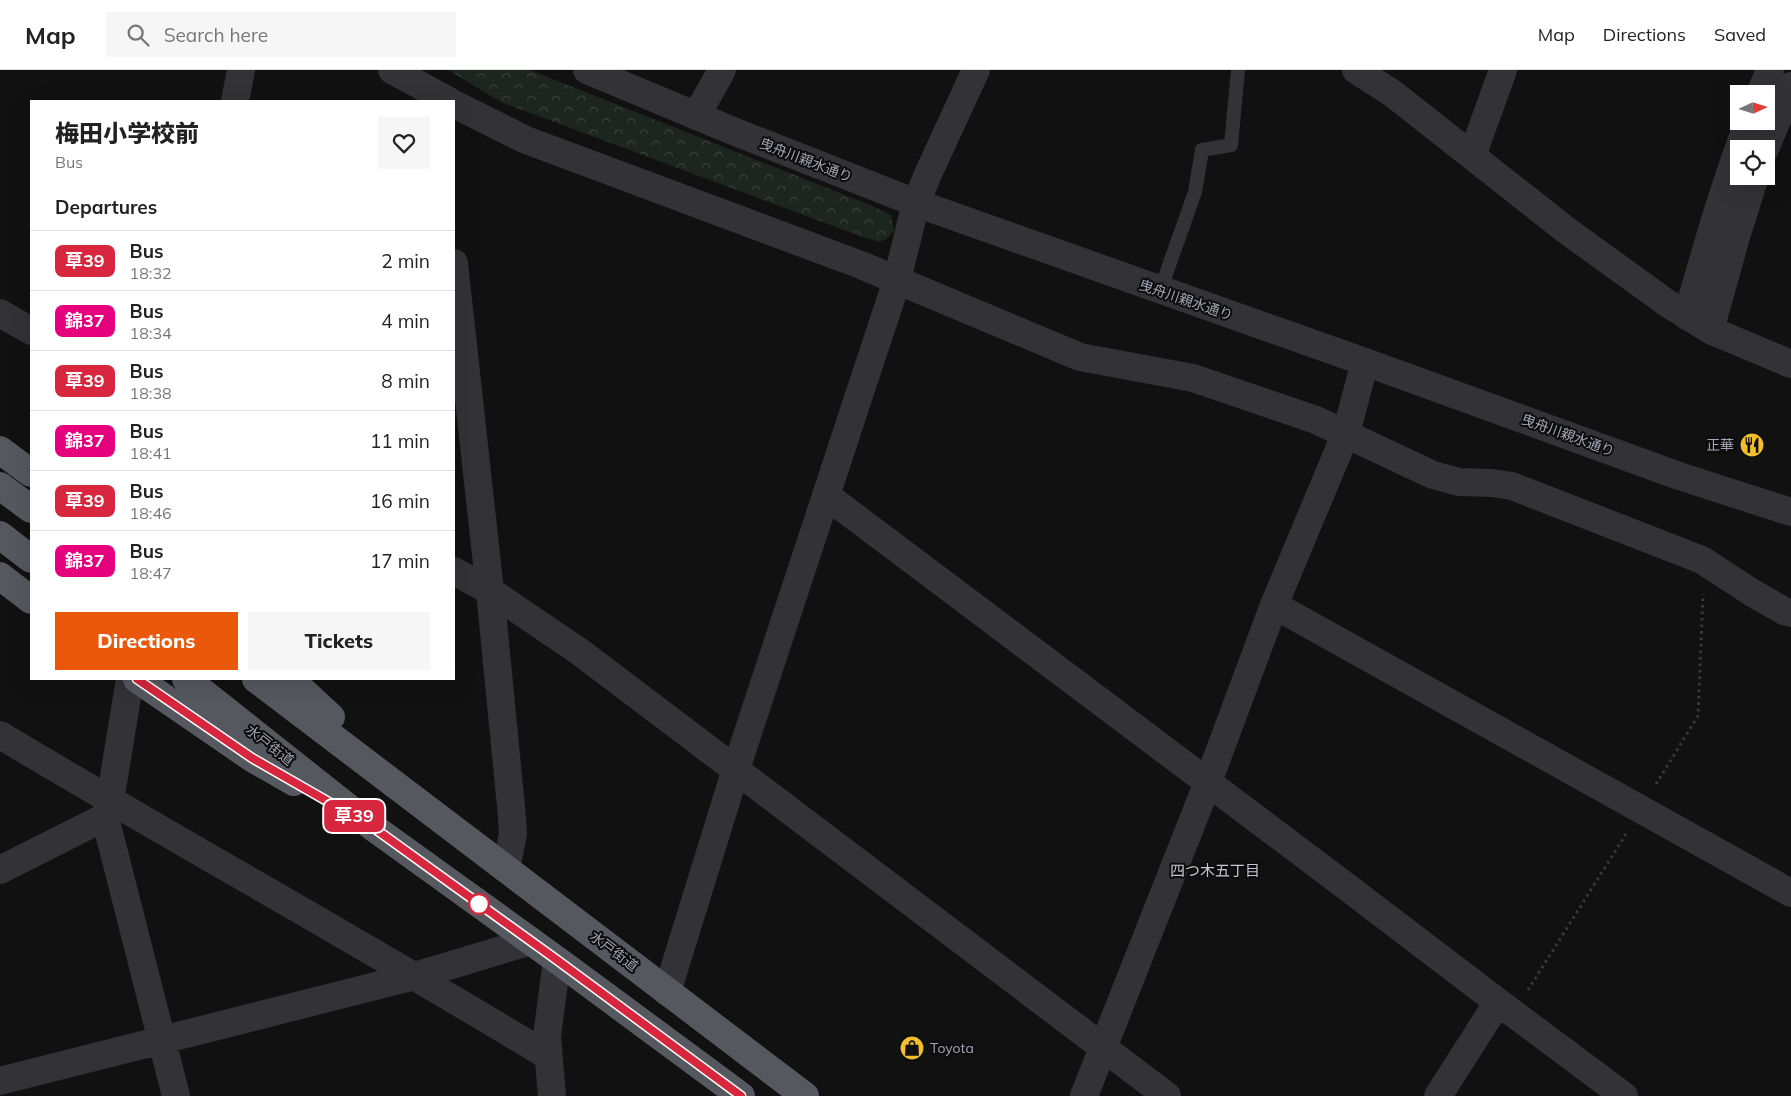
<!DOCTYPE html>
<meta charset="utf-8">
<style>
body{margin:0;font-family:Mulish,"Noto Sans JP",sans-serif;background:#f6f6f6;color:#222;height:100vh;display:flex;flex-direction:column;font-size:19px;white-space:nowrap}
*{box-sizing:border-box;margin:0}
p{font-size:16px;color:#767676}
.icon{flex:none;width:28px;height:28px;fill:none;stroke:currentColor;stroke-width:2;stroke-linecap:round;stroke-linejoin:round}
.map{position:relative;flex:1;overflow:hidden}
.drawer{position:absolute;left:30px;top:30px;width:425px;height:580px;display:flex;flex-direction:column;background:#fff;border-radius:0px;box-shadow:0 5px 20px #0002}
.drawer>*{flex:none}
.badge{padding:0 10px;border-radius:8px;font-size:18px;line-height:32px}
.needle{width:32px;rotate:86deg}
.controls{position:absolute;left:1730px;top:15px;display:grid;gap:10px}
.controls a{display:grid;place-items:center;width:45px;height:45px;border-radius:0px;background:#fff;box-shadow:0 5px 20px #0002;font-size:25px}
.map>.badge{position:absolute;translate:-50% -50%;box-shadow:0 0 0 2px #fff}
h2{padding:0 25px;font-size:19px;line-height:45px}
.round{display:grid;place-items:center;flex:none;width:52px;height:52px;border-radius:0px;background:#f6f6f6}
.overview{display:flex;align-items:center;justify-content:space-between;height:85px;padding:0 25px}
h1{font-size:24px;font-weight:800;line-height:38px}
.cta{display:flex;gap:10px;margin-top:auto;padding:10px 25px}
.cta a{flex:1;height:58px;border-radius:0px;background:#ea580c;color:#fff;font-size:20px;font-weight:800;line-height:58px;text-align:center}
.cta a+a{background:#f6f6f6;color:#222}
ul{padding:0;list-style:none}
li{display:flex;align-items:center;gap:15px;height:60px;padding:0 25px;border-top:1px solid #e0e0e0}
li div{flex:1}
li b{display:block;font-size:19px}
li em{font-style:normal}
li .badge{min-width:55px;font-weight:700;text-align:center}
header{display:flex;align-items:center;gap:30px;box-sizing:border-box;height:70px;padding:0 25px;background:#fff;border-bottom:1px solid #e0e0e0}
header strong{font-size:24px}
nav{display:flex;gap:28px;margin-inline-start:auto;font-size:18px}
.search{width:350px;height:45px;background:#f6f6f6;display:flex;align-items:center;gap:12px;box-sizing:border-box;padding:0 18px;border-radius:0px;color:#767676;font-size:19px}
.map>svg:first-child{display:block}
.park{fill:url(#park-crowns)}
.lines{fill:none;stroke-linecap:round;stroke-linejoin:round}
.path{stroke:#38393e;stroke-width:3;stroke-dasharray:2.5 4;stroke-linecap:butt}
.service{stroke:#323237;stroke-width:14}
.minor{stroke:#323237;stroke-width:28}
.tertiary{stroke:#323237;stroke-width:28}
.trunk{stroke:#56585f;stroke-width:28}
.line-casing{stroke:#fff;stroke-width:11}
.line{stroke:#d7263d;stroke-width:8}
.stop-dot{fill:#fff;stroke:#d7263d;stroke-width:2.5}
.labels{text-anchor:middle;stroke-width:4;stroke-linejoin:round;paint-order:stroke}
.street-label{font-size:14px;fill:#a2a6b3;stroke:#0c0c0d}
.poi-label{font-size:14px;fill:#a2a6b3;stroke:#0c0c0d;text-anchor:end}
.neighbourhood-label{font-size:15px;fill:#c3c5cf;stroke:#0c0c0d}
</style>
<header>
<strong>Map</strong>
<div class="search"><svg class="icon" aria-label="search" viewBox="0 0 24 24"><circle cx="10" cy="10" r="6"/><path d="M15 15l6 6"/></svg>Search here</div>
<nav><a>Map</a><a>Directions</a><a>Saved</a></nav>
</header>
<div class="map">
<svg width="1791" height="1026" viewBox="0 0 1791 1026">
<defs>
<pattern id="park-crowns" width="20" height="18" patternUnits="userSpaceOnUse" patternTransform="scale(1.25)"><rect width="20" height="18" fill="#1d251f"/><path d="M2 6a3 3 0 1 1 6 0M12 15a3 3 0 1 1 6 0" fill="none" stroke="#3b423d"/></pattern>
</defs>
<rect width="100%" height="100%" fill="#111112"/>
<path class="park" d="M 448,0 L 530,0 L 870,135 L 891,145 L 894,160 L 888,168 L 879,172 L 860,166 L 503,33 Z"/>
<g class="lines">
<path class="path" d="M 1656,714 L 1698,646 L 1703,524
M 1528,920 L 1626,764"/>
<path class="service" d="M 1160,221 L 1195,122 L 1202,80 L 1231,75 L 1238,0"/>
<path class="minor" d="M 392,0 L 449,31
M 1356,0 L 1392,23 L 1566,160 L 1667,233 L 1710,260 L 1791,294
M 1760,24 L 1770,0
M 235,31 L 241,0
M 454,34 L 526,70 L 861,195 L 1080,287 L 1193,308 L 1316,350 L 1433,405 L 1459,412 L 1492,413 L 1512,416 L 1702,490 L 1751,522 L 1784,541 L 1791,543
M 696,46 L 722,0
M 1765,79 L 1791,16
M 1472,86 L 1503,0
M 454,193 L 490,521 L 512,747 L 513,764 L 506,799
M 0,243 L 31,261
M 1687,246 C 1706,180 1724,115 1749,51
M 1710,260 L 1736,167 L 1755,106
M 827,426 L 1343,814 L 1498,932 L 1624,1026
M 454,501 L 490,521 L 580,582 L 1167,1026
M 1274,535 L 1791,823
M 130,609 L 110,731 L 105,747 L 176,1026
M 0,665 C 182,774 367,876 548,986
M 0,800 L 105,747
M 667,922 L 736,699 L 897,210 L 916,133 L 928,104 L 976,0
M 0,1011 L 415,906 L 531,871
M 552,1026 L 547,966 L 557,890
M 1084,1026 L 1208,712 L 1274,535 L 1346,363 L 1365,292
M 1438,1026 L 1498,932"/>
<path class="tertiary" d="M 587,0 L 733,61 L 916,133 L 1365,292 L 1679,406 L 1791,442"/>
<path class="trunk" d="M 0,380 L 31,403
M 0,416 L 31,439
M 0,465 L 31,489
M 0,506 L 31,530
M 137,609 L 252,688 L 294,712
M 186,609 L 374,758 L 557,890 L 741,1026
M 256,609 L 805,1026
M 290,609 L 331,647"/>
</g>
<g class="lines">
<defs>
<path id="line" d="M 137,609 L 252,688 L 374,758 L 557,890 L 741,1026"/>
</defs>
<use href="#line" class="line-casing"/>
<use href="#line" class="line"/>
</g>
<defs>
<symbol id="restaurant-disc" viewBox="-11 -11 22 22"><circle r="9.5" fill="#f2be2a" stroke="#0c0c0d"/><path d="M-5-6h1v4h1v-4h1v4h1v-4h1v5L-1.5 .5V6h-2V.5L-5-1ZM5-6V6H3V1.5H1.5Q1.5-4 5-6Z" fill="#111"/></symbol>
<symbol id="shop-disc" viewBox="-11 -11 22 22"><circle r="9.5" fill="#f2be2a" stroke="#0c0c0d"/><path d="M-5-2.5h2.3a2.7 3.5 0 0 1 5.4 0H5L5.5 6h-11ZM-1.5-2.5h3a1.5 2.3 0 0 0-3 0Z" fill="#111"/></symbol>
</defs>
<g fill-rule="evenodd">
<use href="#restaurant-disc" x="1738" y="361" width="28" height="28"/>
<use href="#shop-disc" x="898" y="964" width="28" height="28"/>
</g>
<circle class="stop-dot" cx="479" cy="834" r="10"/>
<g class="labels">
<g class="street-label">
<text transform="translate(806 90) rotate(21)" y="5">曳舟川親水通り</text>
<text transform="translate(1186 230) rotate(19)" y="5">曳舟川親水通り</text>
<text transform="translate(1568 365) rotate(20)" y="5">曳舟川親水通り</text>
<text transform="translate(270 675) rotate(38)" y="5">水戸街道</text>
<text transform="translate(614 881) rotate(37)" y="5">水戸街道</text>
</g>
<g class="poi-label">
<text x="1734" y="380">正華</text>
<text x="930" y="983" text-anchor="start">Toyota</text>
</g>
<g class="neighbourhood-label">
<text x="1215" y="806">四つ木五丁目</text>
</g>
</g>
</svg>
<div class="controls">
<a><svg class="needle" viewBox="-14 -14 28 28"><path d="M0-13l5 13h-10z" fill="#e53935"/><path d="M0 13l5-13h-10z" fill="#767676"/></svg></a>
<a><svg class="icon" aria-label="locate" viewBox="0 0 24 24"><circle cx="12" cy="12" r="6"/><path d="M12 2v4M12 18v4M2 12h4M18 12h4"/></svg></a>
</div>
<b class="badge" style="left:354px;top:746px;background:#d7263d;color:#fff">草39</b>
<section class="drawer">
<div class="overview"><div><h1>梅田小学校前</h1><p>Bus</p></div><a class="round"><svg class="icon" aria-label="heart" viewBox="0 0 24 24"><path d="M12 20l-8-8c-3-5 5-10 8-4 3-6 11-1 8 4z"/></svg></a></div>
<h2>Departures</h2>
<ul>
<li><span class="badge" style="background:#d7263d;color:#fff">草39</span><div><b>Bus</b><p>18:32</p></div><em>2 min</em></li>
<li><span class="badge" style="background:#e6007e;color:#fff">錦37</span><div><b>Bus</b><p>18:34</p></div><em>4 min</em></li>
<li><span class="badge" style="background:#d7263d;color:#fff">草39</span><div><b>Bus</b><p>18:38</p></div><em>8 min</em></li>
<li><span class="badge" style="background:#e6007e;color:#fff">錦37</span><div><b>Bus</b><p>18:41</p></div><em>11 min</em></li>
<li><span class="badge" style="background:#d7263d;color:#fff">草39</span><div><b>Bus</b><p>18:46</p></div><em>16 min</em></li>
<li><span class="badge" style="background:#e6007e;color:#fff">錦37</span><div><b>Bus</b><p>18:47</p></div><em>17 min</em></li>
</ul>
<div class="cta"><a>Directions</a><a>Tickets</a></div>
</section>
</div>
